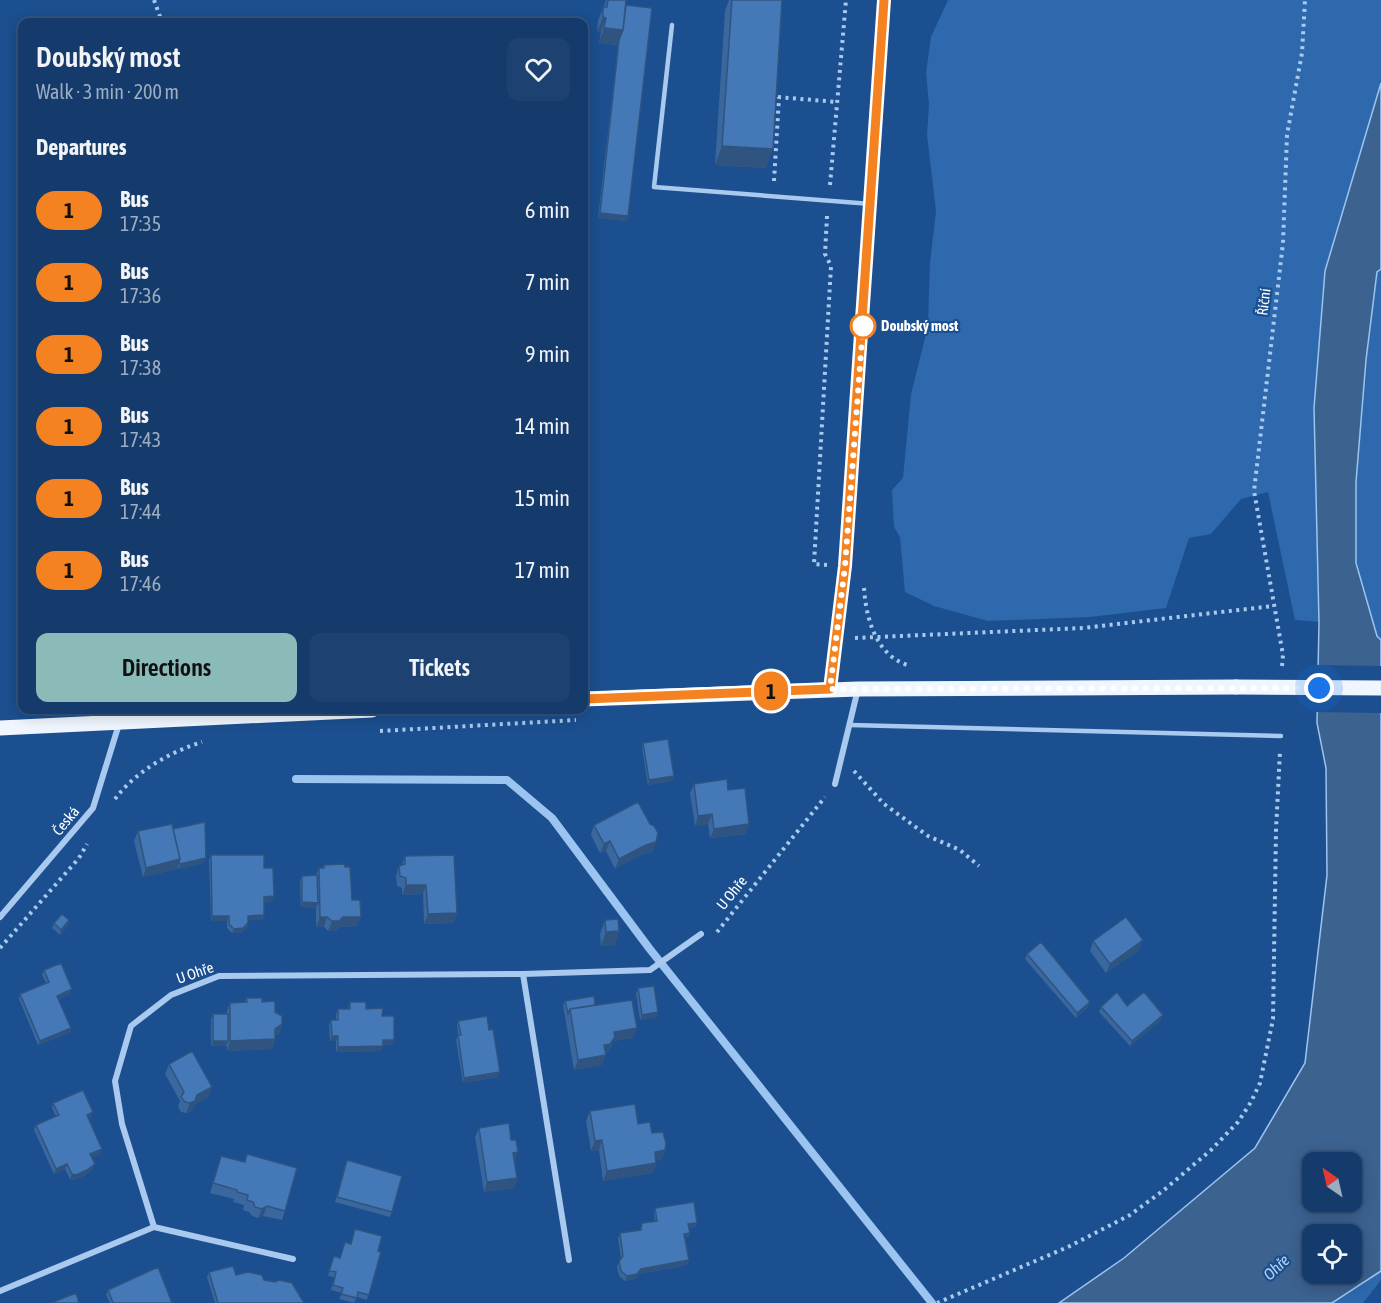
<!DOCTYPE html>
<meta charset="utf-8">
<style>
body{margin:0;font-family:"Asap Condensed",sans-serif;background:#1d4271;color:#f1f3f6;height:100vh;display:flex;flex-direction:column;font-size:22px;white-space:nowrap}
*{box-sizing:border-box;margin:0}
p{font-size:20px;color:#9dadc1}
.icon{flex:none;width:33px;height:33px;fill:none;stroke:currentColor;stroke-width:2;stroke-linecap:round;stroke-linejoin:round}
.map{position:relative;flex:1;overflow:hidden}
.panel{position:absolute;left:18px;top:18px;width:570px;height:696px;display:flex;flex-direction:column;background:#143b6b;border-radius:12px;box-shadow:0 3px 15px #0003,0 0 0 2px #33557e}
.panel>*{flex:none}
.badge{padding:0 12px;border-radius:20px;font-size:21px;line-height:39px}
.needle{width:39px;rotate:326deg}
.buttons{position:absolute;left:1302px;top:1152px;display:grid;gap:12px}
.buttons a{display:grid;place-items:center;width:60px;height:60px;border-radius:12px;background:#143b6b;box-shadow:0 3px 15px #0003,0 0 0 2px #33557e;font-size:30px}
.you{position:absolute;width:30px;height:30px;margin:-15px;border:4px solid #fff;border-radius:50%;background:#1a73e8;box-shadow:0 0 0 9px #1a73e833}
.map>.badge{position:absolute;translate:-50% -50%;box-shadow:0 0 0 3px #fff}
h2{padding:0 18px;font-size:22px;line-height:54px}
.round{display:grid;place-items:center;flex:none;width:63px;height:63px;border-radius:12px;background:#1d4271}
.head{display:flex;align-items:center;justify-content:space-between;height:102px;padding:0 18px}
h1{font-size:28px;font-weight:600;line-height:45px}
.button{display:flex;gap:12px;margin-top:auto;padding:12px 18px}
.button a{flex:1;height:69px;border-radius:12px;background:#8bbbb9;color:#111;font-size:24px;font-weight:600;line-height:69px;text-align:center}
.button a+a{background:#1d4271;color:#f1f3f6}
ul{padding:0;list-style:none}
li{display:flex;align-items:center;gap:18px;height:72px;padding:0 18px}
li div{flex:1}
li b{display:block;font-size:22px}
li em{font-style:normal}
li .badge{min-width:66px;font-weight:700;text-align:center}
.map>svg:first-child{display:block}
.green{fill:#2e69ad}
.water{fill:#3c6290;stroke:#9cc4f0;stroke-width:1.5;fill-rule:evenodd}
.pier{fill:#1b4f8f}
.lines{fill:none;stroke-linecap:round;stroke-linejoin:round}
.stream{stroke:#9cc4f0;stroke-width:8}
.path{stroke:#a9c9ee;stroke-width:4;stroke-dasharray:3 4.5;stroke-linecap:butt}
.service{stroke:#a9c9ee;stroke-width:4.5}
.minor{stroke:#a9c9ee;stroke-width:6}
.tertiary{stroke:#a9c9ee;stroke-width:10}
.primary{stroke:#f0f6ff;stroke-width:15}
.primary-bridge{stroke:#f0f6ff;stroke-width:15}
.wall{fill:#3a679d}
.shaded-wall{fill:#305480}
.building{fill:#4478b7;stroke:#305480;stroke-width:1.5}
.line-casing{stroke:#fff;stroke-width:14}
.line{stroke:#f58220;stroke-width:9}
.walk{stroke:#fff;stroke-width:6;stroke-dasharray:0 10.8}
.stop-dot{fill:#fff;stroke:#f58220;stroke-width:3}
.labels{text-anchor:middle;stroke-width:4.5;stroke-linejoin:round;paint-order:stroke}
.street-label{font-size:15px;fill:#fff;stroke:#1b4f8f}
.stop-label{font-size:15px;font-weight:bold;fill:#fff;stroke:#1b4f8f;text-anchor:start}
.water-label{font-size:16px;font-style:italic;fill:#b5d3f5;stroke:#1b4f8f}
</style>
<div class="map">
<svg width="1381" height="1303" viewBox="0 0 1381 1303">
<rect width="100%" height="100%" fill="#1b4f8f"/>
<path class="green" d="M 948,0 L 1381,0 L 1381,83 L 1325,271 L 1314,408 L 1319,622 L 1295,620 L 1268,492 L 1241,499 L 1211,534 L 1189,538 L 1166,608 L 1090,617 L 988,621 L 934,606 L 905,592 L 900,537 L 894,527 L 892,490 L 903,478 L 911,394 L 928,326 L 930,263 L 936,211 L 927,135 L 929,105 L 926,73 L 931,37 Z
M 1381,269 L 1381,640 L 1377,636 L 1356,563 L 1356,482 L 1366,360 L 1377,272 Z
M 1381,1271 L 1381,1280 L 1363,1303 L 1332,1303 Z"/>
<path class="water" d="M 1381,83 L 1381,269 L 1377,272 L 1366,360 L 1356,482 L 1356,563 L 1377,636 L 1381,640 L 1381,1271 L 1332,1303 L 1059,1303 L 1124,1258 L 1255,1148 L 1305,1063 L 1327,875 L 1326,768 L 1317,723 L 1319,622 L 1314,408 L 1325,271 ZM 1312,1162 L 1352,1162 L 1352,1202 L 1312,1202 ZM 1312,1234 L 1352,1234 L 1352,1274 L 1312,1274 Z"/>
<path class="pier" d="M 1314,665 L 1381,666 L 1381,713 L 1314,712 Z"/>
<g class="lines">
<path class="stream" d="M 296,779 L 507,780 L 552,818 L 649,948 L 932,1303"/>
<path class="path" d="M 154,0 L 162,22
M 778,97 L 837,102
M 774,181 L 779,97
M 830,185 L 846,0
M 827,216 L 825,254 L 831,266 L 814,564 L 828,565
M 864,588 C 866,617 875,654 907,665
M 855,638 L 1083,628 L 1273,606
M 1282,666 L 1283,655 L 1254,491 L 1283,243 L 1287,135 L 1302,53 L 1305,0
M 380,731 L 576,720
M 854,771 L 884,804 L 928,836 L 960,850 L 979,866
M 115,799 C 136,771 170,752 202,742
M 717,932 L 825,797
M 0,948 L 79,858 L 87,844
M 937,1303 L 1068,1247 L 1130,1215 L 1164,1190 L 1211,1150 L 1238,1122 L 1251,1102 L 1260,1083 L 1273,1019 L 1276,830 L 1280,751"/>
<path class="service" d="M 672,25 L 654,187 L 871,204
M 850,725 L 1281,736"/>
<path class="minor" d="M 835,784 L 858,689
M 0,917 L 93,808 L 119,724
M 523,974 L 569,1260
M 154,1227 L 122,1124 L 115,1081 L 131,1026 L 171,995 L 219,976 L 523,974 L 650,970 L 701,934
M 0,1291 L 154,1227 L 293,1259"/>
<path class="tertiary" d="M 830,689 L 845,566 L 884,0"/>
<path class="primary" d="M 584,699 L 858,689 L 1236,687
M 0,728 L 372,710"/>
<path class="primary-bridge" d="M 1236,687 L 1381,688"/>
</g>
<path class="wall" d="M 606,0 L 626,0 L 628,216 L 627,221 L 598,218 L 618,45 L 599,43 L 601,32 L 597,32 L 598,21 Z
M 729,0 L 782,0 L 766,168 L 715,165 L 725,11 Z
M 643,743 L 672,781 L 648,785 L 642,748 Z
M 694,784 L 728,790 L 746,834 L 710,838 L 708,824 L 695,826 L 690,793 Z
M 594,825 L 656,842 L 652,852 L 642,854 L 615,869 L 606,851 L 600,853 L 591,835 Z
M 173,829 L 204,863 L 178,869 L 178,867 L 177,869 L 143,877 L 134,841 L 138,831 Z
M 211,855 L 264,868 L 272,901 L 264,902 L 263,920 L 248,920 L 247,928 L 241,933 L 232,933 L 227,928 L 227,921 L 211,921 L 209,860 Z
M 405,856 L 457,913 L 453,923 L 424,924 L 423,894 L 402,895 L 402,888 L 397,886 L 396,876 L 399,866 L 402,865 Z
M 324,865 L 352,900 L 357,926 L 340,927 L 335,931 L 328,931 L 324,927 L 316,927 L 316,908 L 301,907 L 300,881 L 302,876 L 316,875 L 319,868 L 323,868 Z
M 69,920 L 68,925 L 60,935 L 52,928 L 54,923 Z
M 605,920 L 619,931 L 614,946 L 601,946 L 600,934 Z
M 1093,941 L 1139,950 L 1106,973 L 1090,951 Z
M 1027,954 L 1088,1007 L 1076,1018 L 1025,959 Z
M 44,970 L 70,994 L 58,999 L 71,1028 L 69,1033 L 38,1045 L 19,999 L 20,994 L 46,983 L 42,975 Z
M 638,988 L 658,1012 L 657,1017 L 640,1020 L 636,993 Z
M 246,998 L 262,1002 L 275,1012 L 282,1024 L 279,1034 L 275,1036 L 275,1039 L 272,1049 L 227,1051 L 227,1046 L 211,1046 L 211,1019 L 213,1014 L 226,1014 L 230,1003 L 245,1002 Z
M 565,1001 L 595,1005 L 633,1038 L 613,1041 L 611,1047 L 606,1054 L 602,1065 L 574,1070 L 563,1005 Z
M 350,1002 L 382,1016 L 392,1045 L 383,1045 L 381,1051 L 336,1052 L 336,1041 L 330,1041 L 329,1025 L 331,1020 L 336,1020 L 336,1014 L 338,1009 L 348,1009 Z
M 1127,1006 L 1161,1020 L 1130,1046 L 1099,1012 L 1101,1007 Z
M 458,1021 L 489,1030 L 498,1077 L 463,1083 L 456,1040 L 458,1035 L 457,1026 Z
M 169,1064 L 212,1087 L 208,1097 L 194,1105 L 192,1111 L 186,1113 L 181,1112 L 178,1107 L 180,1101 L 165,1074 Z
M 53,1103 L 91,1117 L 89,1118 L 100,1154 L 92,1157 L 93,1169 L 86,1175 L 74,1180 L 70,1179 L 65,1169 L 54,1174 L 34,1130 L 36,1125 L 56,1116 L 52,1108 Z
M 590,1111 L 638,1124 L 652,1133 L 665,1150 L 662,1159 L 656,1160 L 656,1163 L 653,1173 L 603,1181 L 599,1150 L 591,1151 L 586,1121 Z
M 479,1128 L 515,1162 L 517,1178 L 514,1188 L 484,1192 L 475,1137 Z
M 247,1154 L 285,1211 L 282,1220 L 263,1216 L 258,1218 L 252,1216 L 249,1212 L 243,1210 L 244,1205 L 233,1202 L 234,1199 L 210,1193 L 221,1156 L 244,1162 Z
M 345,1165 L 392,1212 L 390,1217 L 335,1202 Z
M 655,1208 L 697,1223 L 695,1227 L 689,1228 L 690,1233 L 688,1238 L 685,1238 L 689,1260 L 687,1265 L 639,1274 L 635,1279 L 625,1281 L 619,1276 L 617,1266 L 621,1259 L 618,1238 L 620,1233 L 640,1230 L 642,1223 L 655,1221 L 654,1213 Z
M 355,1229 L 378,1251 L 367,1300 L 357,1297 L 354,1303 L 339,1299 L 342,1293 L 331,1290 L 334,1277 L 328,1276 L 334,1256 L 340,1258 L 351,1243 Z
M 209,1272 L 264,1280 L 304,1303 L 215,1303 L 207,1277 Z
M 108,1290 L 172,1303 L 110,1303 L 106,1295 Z"/>
<path class="shaded-wall" d="M 603,17 L 606,18 L 601,32 L 597,32 Z
M 604,28 L 623,30 L 618,45 L 599,43 Z
M 722,146 L 773,149 L 766,168 L 715,165 Z
M 600,213 L 628,216 L 627,221 L 598,218 Z
M 674,776 L 672,781 L 648,785 L 649,780 Z
M 712,814 L 708,824 L 695,826 L 698,816 Z
M 749,824 L 746,834 L 710,838 L 714,829 Z
M 610,841 L 606,851 L 600,853 L 604,844 Z
M 656,842 L 652,852 L 642,854 L 615,869 L 619,859 L 646,845 Z
M 206,858 L 204,863 L 178,869 L 180,864 Z
M 180,859 L 177,869 L 143,877 L 146,868 Z
M 406,885 L 426,885 L 423,894 L 402,895 Z
M 274,896 L 272,901 L 262,902 L 264,897 Z
M 302,902 L 318,903 L 316,908 L 301,907 Z
M 457,913 L 453,923 L 424,924 L 428,914 Z
M 264,915 L 263,920 L 246,920 L 248,916 Z
M 212,916 L 229,916 L 227,921 L 211,921 Z
M 320,917 L 327,917 L 324,927 L 316,927 Z
M 343,917 L 361,917 L 357,926 L 340,927 L 335,931 L 328,931 L 332,921 Z
M 69,920 L 68,925 L 60,935 L 61,930 Z
M 248,923 L 247,928 L 241,933 L 232,933 L 234,929 Z
M 619,931 L 614,946 L 601,946 L 606,932 Z
M 1143,940 L 1139,950 L 1106,973 L 1110,964 Z
M 72,989 L 70,994 L 55,1001 L 57,996 Z
M 1090,1002 L 1088,1007 L 1076,1018 L 1077,1013 Z
M 658,1012 L 657,1017 L 640,1020 L 642,1015 Z
M 1163,1015 L 1161,1020 L 1130,1046 L 1132,1041 Z
M 282,1024 L 279,1034 L 272,1039 L 275,1029 Z
M 71,1028 L 69,1033 L 38,1045 L 40,1041 Z
M 637,1028 L 633,1038 L 613,1041 L 611,1047 L 606,1054 L 604,1045 L 614,1032 Z
M 332,1036 L 338,1036 L 336,1041 L 330,1041 Z
M 275,1039 L 272,1049 L 227,1051 L 230,1041 Z
M 383,1040 L 394,1040 L 392,1045 L 381,1045 Z
M 213,1041 L 228,1041 L 226,1046 L 211,1046 Z
M 383,1046 L 381,1051 L 336,1052 L 338,1047 Z
M 606,1055 L 602,1065 L 574,1070 L 578,1060 Z
M 500,1072 L 498,1077 L 463,1083 L 464,1078 Z
M 212,1087 L 208,1097 L 194,1105 L 192,1111 L 186,1113 L 190,1103 L 197,1095 Z
M 93,1112 L 91,1117 L 86,1120 L 87,1115 Z
M 602,1140 L 599,1150 L 591,1151 L 595,1141 Z
M 102,1149 L 100,1154 L 89,1159 L 90,1154 Z
M 665,1150 L 662,1159 L 651,1161 L 655,1152 Z
M 518,1152 L 515,1162 L 513,1153 Z
M 656,1163 L 653,1173 L 603,1181 L 607,1171 Z
M 67,1164 L 65,1169 L 54,1174 L 56,1169 Z
M 95,1164 L 93,1169 L 86,1175 L 74,1180 L 70,1179 L 72,1174 Z
M 517,1178 L 514,1188 L 484,1192 L 487,1182 Z
M 267,1206 L 263,1216 L 258,1218 L 262,1209 Z
M 697,1223 L 695,1227 L 686,1229 L 688,1224 Z
M 690,1233 L 688,1238 L 682,1239 L 684,1234 Z
M 689,1260 L 687,1265 L 639,1274 L 635,1279 L 625,1281 L 627,1276 L 641,1269 Z"/>
<path class="building" d="M 608,0 L 626,0 L 623,30 L 604,28 L 606,18 L 603,17 L 603,7 L 607,7 Z
M 732,0 L 782,0 L 773,149 L 722,146 Z
M 626,5 L 652,8 L 628,216 L 600,213 L 619,40 L 623,30 Z
M 668,739 L 674,776 L 649,780 L 643,743 Z
M 727,779 L 728,790 L 745,788 L 749,824 L 714,829 L 712,814 L 698,816 L 694,784 Z
M 638,802 L 650,824 L 654,826 L 658,833 L 656,842 L 646,845 L 619,859 L 610,841 L 604,844 L 594,825 Z
M 205,822 L 206,858 L 180,864 L 179,862 L 180,859 L 173,829 Z
M 172,824 L 180,859 L 146,868 L 138,831 Z
M 211,855 L 264,855 L 264,868 L 273,868 L 274,896 L 264,897 L 264,915 L 248,916 L 248,923 L 243,928 L 234,929 L 229,924 L 229,916 L 212,916 Z
M 454,855 L 457,913 L 428,914 L 426,885 L 406,885 L 406,878 L 400,876 L 399,866 L 405,864 L 405,856 Z
M 344,864 L 345,867 L 350,867 L 352,900 L 360,900 L 361,917 L 343,917 L 339,921 L 332,921 L 327,917 L 320,917 L 319,868 L 324,868 L 324,865 Z
M 317,875 L 318,903 L 302,902 L 302,876 Z
M 62,914 L 69,920 L 61,930 L 54,923 Z
M 1126,917 L 1143,940 L 1110,964 L 1093,941 Z
M 618,919 L 619,931 L 606,932 L 605,920 Z
M 1041,942 L 1090,1002 L 1077,1013 L 1027,954 Z
M 61,963 L 72,989 L 57,996 L 71,1028 L 40,1041 L 20,994 L 49,982 L 44,970 Z
M 654,986 L 658,1012 L 642,1015 L 638,988 Z
M 1117,992 L 1127,1006 L 1144,992 L 1163,1015 L 1132,1041 L 1101,1007 Z
M 594,996 L 595,1005 L 570,1009 L 568,1014 L 565,1001 Z
M 246,998 L 262,998 L 262,1002 L 275,1001 L 275,1012 L 282,1016 L 282,1024 L 275,1029 L 275,1039 L 230,1041 L 230,1003 L 247,1002 Z
M 632,1000 L 637,1028 L 614,1032 L 615,1037 L 610,1044 L 604,1045 L 606,1055 L 578,1060 L 570,1009 Z
M 350,1002 L 366,1002 L 366,1009 L 383,1008 L 382,1016 L 394,1016 L 394,1040 L 383,1040 L 383,1046 L 338,1047 L 338,1036 L 332,1036 L 331,1020 L 338,1020 L 338,1009 L 350,1009 Z
M 213,1014 L 228,1014 L 228,1041 L 213,1041 Z
M 487,1016 L 489,1030 L 493,1029 L 500,1072 L 464,1078 L 458,1035 L 461,1035 L 458,1021 Z
M 192,1051 L 212,1087 L 197,1095 L 195,1101 L 190,1103 L 185,1102 L 181,1097 L 184,1092 L 169,1064 Z
M 83,1090 L 93,1112 L 87,1115 L 102,1149 L 90,1154 L 95,1164 L 87,1170 L 76,1175 L 72,1174 L 67,1164 L 56,1169 L 36,1125 L 59,1115 L 53,1103 Z
M 635,1104 L 638,1124 L 650,1122 L 652,1133 L 663,1132 L 666,1143 L 665,1150 L 655,1152 L 656,1163 L 607,1171 L 602,1140 L 595,1141 L 590,1111 Z
M 509,1123 L 511,1140 L 516,1140 L 518,1152 L 513,1153 L 517,1178 L 487,1182 L 479,1128 Z
M 247,1154 L 297,1168 L 285,1211 L 267,1206 L 262,1209 L 255,1207 L 253,1202 L 247,1200 L 248,1195 L 237,1192 L 237,1190 L 213,1183 L 221,1156 L 245,1162 Z
M 347,1160 L 402,1176 L 392,1212 L 337,1197 Z
M 694,1202 L 697,1223 L 688,1224 L 690,1233 L 684,1234 L 689,1260 L 641,1269 L 637,1274 L 627,1276 L 621,1271 L 619,1261 L 623,1256 L 620,1233 L 641,1230 L 642,1223 L 657,1221 L 655,1208 Z
M 355,1229 L 382,1236 L 378,1251 L 381,1252 L 369,1295 L 358,1292 L 357,1298 L 341,1294 L 343,1288 L 333,1285 L 336,1272 L 329,1271 L 334,1256 L 340,1258 L 345,1242 L 351,1244 Z
M 233,1266 L 236,1275 L 248,1272 L 262,1275 L 264,1280 L 275,1282 L 279,1280 L 292,1283 L 304,1303 L 218,1303 L 209,1272 Z
M 158,1267 L 172,1303 L 113,1303 L 108,1290 Z
M 76,1293 L 79,1303 L 51,1303 Z"/>
<g class="lines">
<defs>
<path id="line" d="M 584,699 L 830,689 L 845,566 L 884,0"/>
</defs>
<use href="#line" class="line-casing"/>
<use href="#line" class="line"/>
<path class="walk" d="M 863,326 L 845,566 L 830,689 L 1319,688"/>
</g>
<circle class="stop-dot" cx="863" cy="326" r="12"/>
<g class="labels">
<g class="street-label">
<text transform="translate(1264 302) rotate(-83)" y="5">Říční</text>
<text transform="translate(66 821) rotate(-50)" y="5">Česká</text>
<text transform="translate(732 893) rotate(-51)" y="5">U Ohře</text>
<text transform="translate(195 973) rotate(-19)" y="5">U Ohře</text>
</g>
<g class="stop-label">
<text x="881" y="331">Doubský most</text>
</g>
<g class="water-label">
<text transform="translate(1276 1267) rotate(-43)" y="6">Ohře</text>
</g>
</g>
</svg>
<div class="buttons">
<a><svg class="needle" viewBox="-14 -14 28 28"><path d="M0-13l5 13h-10z" fill="#e53935"/><path d="M0 13l5-13h-10z" fill="#9dadc1"/></svg></a>
<a><svg class="icon" aria-label="locate" viewBox="0 0 24 24"><circle cx="12" cy="12" r="6"/><path d="M12 2v4M12 18v4M2 12h4M18 12h4"/></svg></a>
</div>
<div class="you" style="left:1319px;top:688px"></div>
<b class="badge" style="left:771px;top:691px;background:#f58220;color:#111">1</b>
<section class="panel">
<div class="head"><div><h1>Doubský most</h1><p>Walk · 3 min · 200 m</p></div><a class="round"><svg class="icon" aria-label="heart" viewBox="0 0 24 24"><path d="M12 20l-8-8c-3-5 5-10 8-4 3-6 11-1 8 4z"/></svg></a></div>
<h2>Departures</h2>
<ul>
<li><span class="badge" style="background:#f58220;color:#111">1</span><div><b>Bus</b><p>17:35</p></div><em>6 min</em></li>
<li><span class="badge" style="background:#f58220;color:#111">1</span><div><b>Bus</b><p>17:36</p></div><em>7 min</em></li>
<li><span class="badge" style="background:#f58220;color:#111">1</span><div><b>Bus</b><p>17:38</p></div><em>9 min</em></li>
<li><span class="badge" style="background:#f58220;color:#111">1</span><div><b>Bus</b><p>17:43</p></div><em>14 min</em></li>
<li><span class="badge" style="background:#f58220;color:#111">1</span><div><b>Bus</b><p>17:44</p></div><em>15 min</em></li>
<li><span class="badge" style="background:#f58220;color:#111">1</span><div><b>Bus</b><p>17:46</p></div><em>17 min</em></li>
</ul>
<div class="button"><a>Directions</a><a>Tickets</a></div>
</section>
</div>
